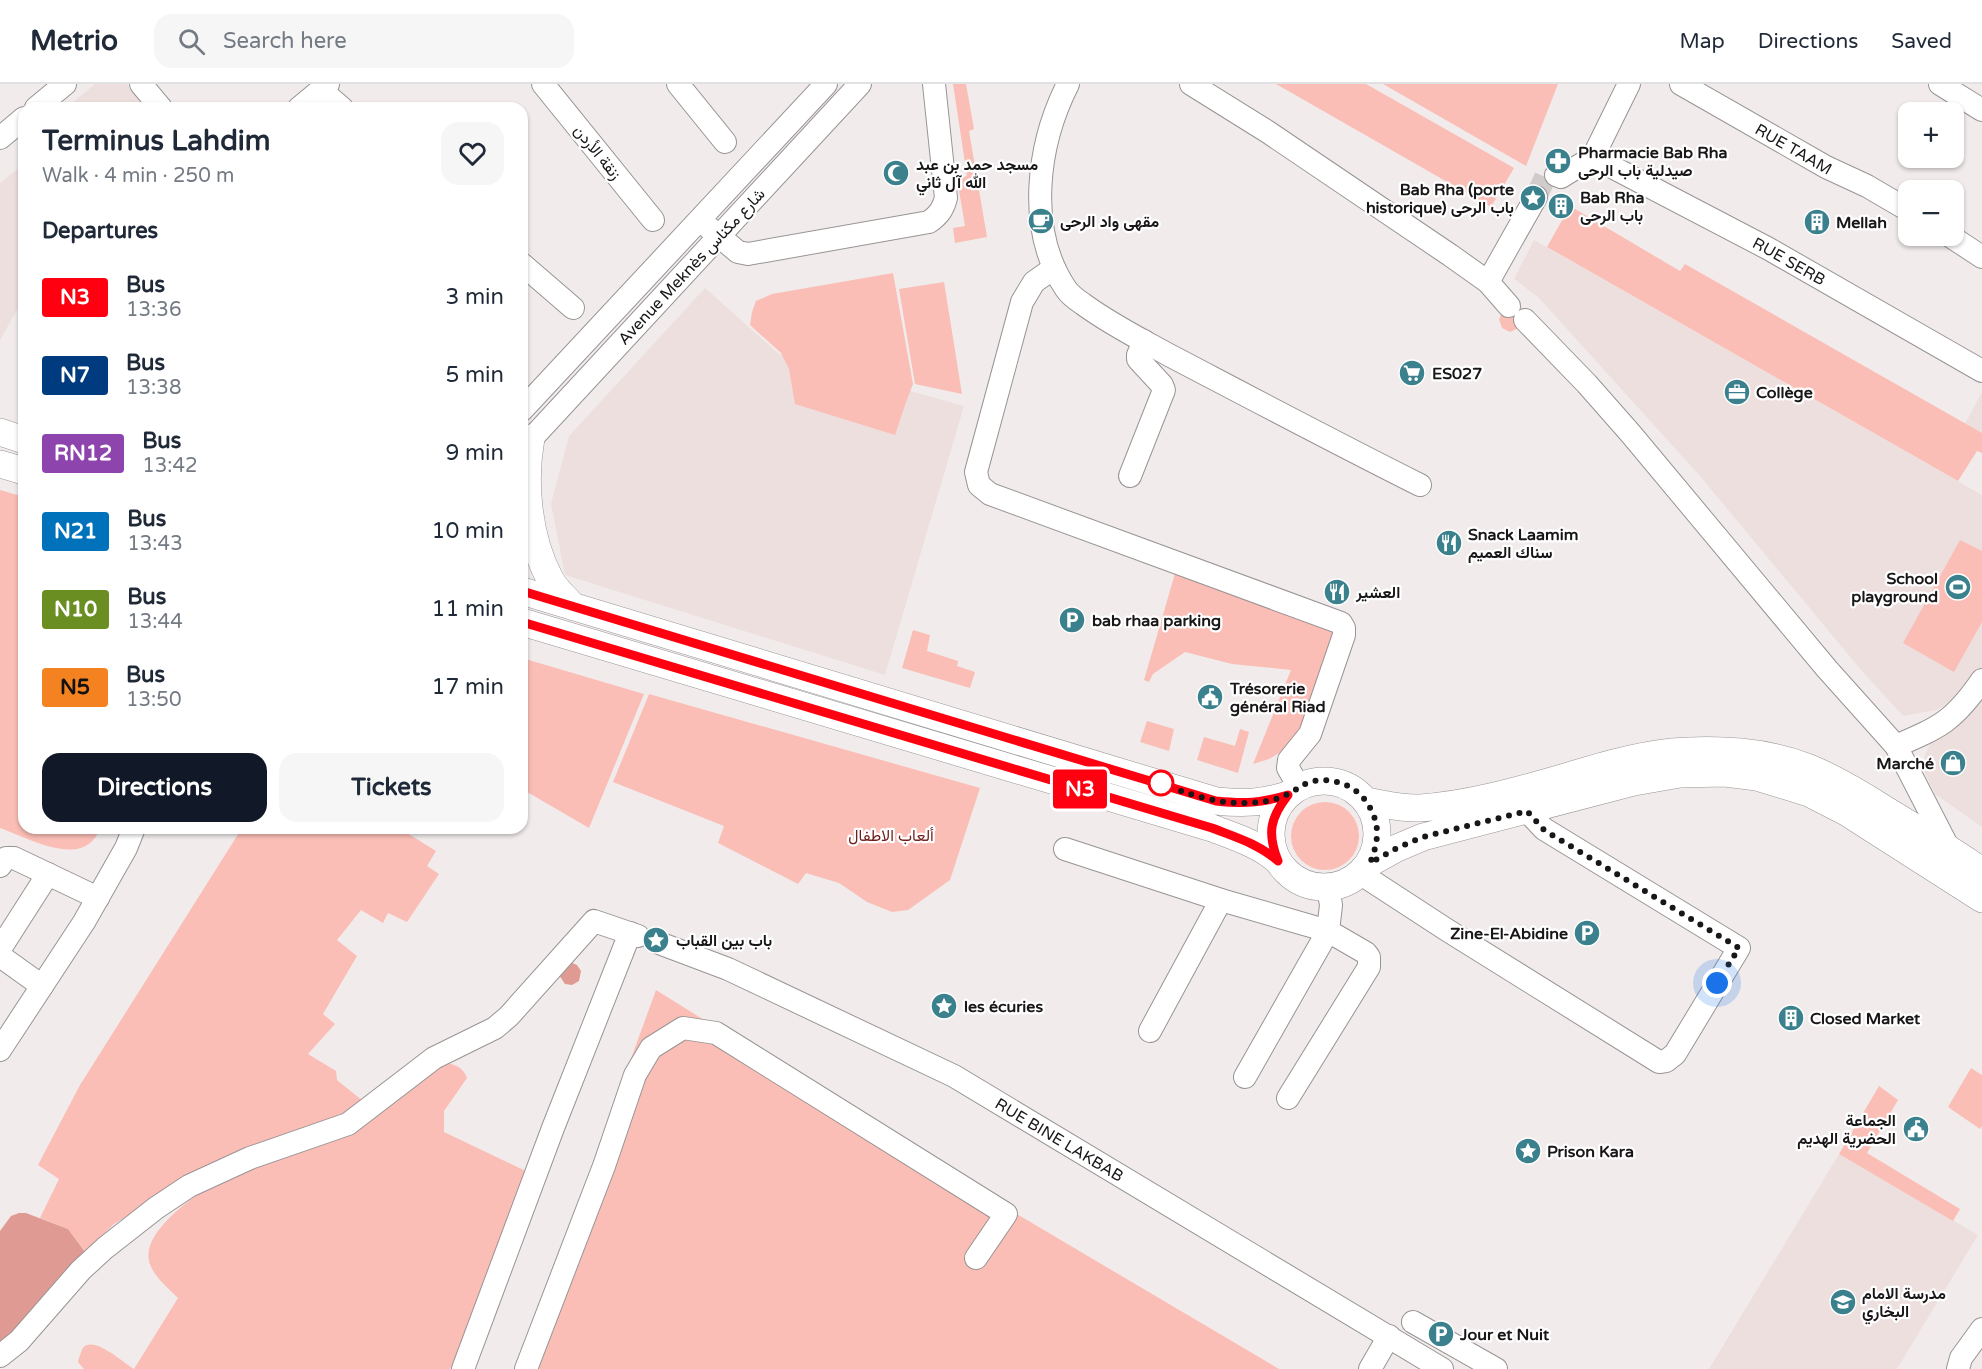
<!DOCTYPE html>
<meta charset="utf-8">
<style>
body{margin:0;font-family:"Varela Round",Vazirmatn,sans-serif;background:#f6f6f7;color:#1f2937;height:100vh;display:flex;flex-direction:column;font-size:22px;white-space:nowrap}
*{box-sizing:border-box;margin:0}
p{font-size:20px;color:#747a83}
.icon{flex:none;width:33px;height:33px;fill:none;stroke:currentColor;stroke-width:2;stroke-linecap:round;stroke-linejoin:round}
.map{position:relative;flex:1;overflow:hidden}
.panel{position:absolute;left:18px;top:18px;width:510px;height:732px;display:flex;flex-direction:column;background:#fff;border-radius:18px;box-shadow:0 2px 4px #0004}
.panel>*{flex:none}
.badge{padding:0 12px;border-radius:4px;font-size:21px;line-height:39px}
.tools{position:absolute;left:1898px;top:18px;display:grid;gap:12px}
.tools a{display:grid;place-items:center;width:66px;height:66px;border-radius:12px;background:#fff;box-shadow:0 2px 4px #0004;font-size:30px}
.you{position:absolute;width:30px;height:30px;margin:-15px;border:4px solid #fff;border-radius:50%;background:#1a73e8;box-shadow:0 0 0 9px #1a73e833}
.map>.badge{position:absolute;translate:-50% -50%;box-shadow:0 0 0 3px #fff}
h2{padding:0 24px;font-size:22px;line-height:54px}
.round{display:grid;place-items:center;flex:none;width:63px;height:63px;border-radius:18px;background:#f6f6f7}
.head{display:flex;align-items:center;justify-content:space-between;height:102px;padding:0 24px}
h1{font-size:28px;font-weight:700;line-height:45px}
.cta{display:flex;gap:12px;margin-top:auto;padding:12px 24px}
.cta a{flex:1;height:69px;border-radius:18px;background:#111827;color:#fff;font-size:24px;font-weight:700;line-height:69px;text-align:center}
.cta a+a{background:#f6f6f7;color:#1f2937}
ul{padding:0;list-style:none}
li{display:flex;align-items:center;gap:18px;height:78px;padding:0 24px}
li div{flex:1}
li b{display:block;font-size:22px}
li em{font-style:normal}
li .badge{min-width:66px;font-weight:700;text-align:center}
header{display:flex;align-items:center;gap:36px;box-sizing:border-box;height:84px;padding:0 30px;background:#fff;border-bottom:2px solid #e0e1e3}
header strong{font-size:28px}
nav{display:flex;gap:33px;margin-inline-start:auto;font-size:21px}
.search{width:420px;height:54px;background:#f6f6f7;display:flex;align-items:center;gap:15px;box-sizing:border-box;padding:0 21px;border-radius:18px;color:#747a83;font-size:22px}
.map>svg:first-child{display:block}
.built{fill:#eddfdd}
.green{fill:#fabeb6}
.forest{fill:#df9b93}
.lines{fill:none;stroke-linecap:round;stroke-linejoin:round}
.minor-tunnel{stroke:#d0cccb;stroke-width:22;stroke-dasharray:22 11;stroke-linecap:butt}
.minor-casing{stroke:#999494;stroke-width:24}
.major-casing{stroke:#999494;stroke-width:28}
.minor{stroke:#fff;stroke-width:22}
.major{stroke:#fff;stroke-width:27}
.line-casing{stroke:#fff;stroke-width:14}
.line{stroke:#f01;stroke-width:9}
.walk{stroke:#181616;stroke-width:6;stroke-dasharray:0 10.8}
.stop-dot{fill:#fff;stroke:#f01;stroke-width:3}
.labels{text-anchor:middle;stroke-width:4.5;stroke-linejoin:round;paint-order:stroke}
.street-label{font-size:16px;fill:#181616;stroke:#fff}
.poi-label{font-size:16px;font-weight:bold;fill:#181616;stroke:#fff;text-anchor:start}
.park-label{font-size:16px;fill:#6c1e19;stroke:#fff}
</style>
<header>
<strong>Metrio</strong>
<div class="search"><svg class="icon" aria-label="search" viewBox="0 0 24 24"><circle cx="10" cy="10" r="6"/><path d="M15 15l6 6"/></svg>Search here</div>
<nav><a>Map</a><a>Directions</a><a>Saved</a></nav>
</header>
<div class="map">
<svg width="1982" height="1285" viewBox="0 0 1982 1285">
<rect width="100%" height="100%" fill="#f1eceb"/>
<path class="built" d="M 95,0 L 127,0 L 146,24 L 66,24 Z
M 24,80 L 24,214 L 0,256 L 0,99 Z
M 1534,156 L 1982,411 L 1982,743 L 1935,710 L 1924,687 L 1925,671 L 1949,619 L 1936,626 L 1903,632 L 1861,586 L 1699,391 L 1539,214 L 1514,195 Z
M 705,204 L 779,270 L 964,322 L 885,591 L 565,491 L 551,420 L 569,352 Z
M 1982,308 L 1982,349 L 1965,340 Z
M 1839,1070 L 1978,1151 L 1897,1285 L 1709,1285 Z"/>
<path class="green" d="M 953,0 L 966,0 L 974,45 L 969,47 L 987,153 L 955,159 L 953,144 L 965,142 L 957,95 L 967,92 Z
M 1276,0 L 1366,0 L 1514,84 L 1491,123 Z
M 1383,0 L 1558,0 L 1526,82 Z
M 1570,122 L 1680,187 L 1685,180 L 1982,349 L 1982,369 L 1977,367 L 1958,397 L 1547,163 Z
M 893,189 L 913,300 L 906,318 L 895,351 L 795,320 L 789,285 L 781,269 L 750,241 L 752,228 L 756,217 L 772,210 Z
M 944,198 L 962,310 L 915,300 L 899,205 Z
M 1503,227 L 1517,227 L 1519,244 L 1510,248 L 1502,244 L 1499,235 Z
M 0,406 L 24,413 L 24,744 L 100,744 C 85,787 28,754 0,744 Z
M 1960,456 L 1982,467 L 1982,538 L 1954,588 L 1903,559 Z
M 1176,486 L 1331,544 L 1334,550 L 1304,643 L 1281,668 L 1269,675 L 1253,680 L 1291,586 L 1232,580 L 1185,568 L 1153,590 L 1149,598 L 1144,596 Z
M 913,546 L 930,551 L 927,567 L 958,577 L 957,582 L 975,588 L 970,604 L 902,584 Z
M 522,574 L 644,610 L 589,744 L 522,705 Z
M 649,610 L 980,704 L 950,796 L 908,826 L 892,828 L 867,818 L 839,799 L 806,789 L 798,800 L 718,759 L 724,742 L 613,698 Z
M 1147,637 L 1174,645 L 1169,667 L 1140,658 Z
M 1240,645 L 1249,648 L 1238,689 L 1197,676 L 1204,653 L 1235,662 Z
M1291 752a34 34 0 1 1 68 0a34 34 0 1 1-68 0Z
M 242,744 L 399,744 L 436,767 L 427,782 L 439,790 L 407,838 L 388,829 L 383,839 L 361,826 L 337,856 L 357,872 L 323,930 L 335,940 L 308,970 L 336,987 L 337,996 L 378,1029 L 444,978 C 456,981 463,983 467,994 L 444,1027 L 444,1048 L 532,1090 L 450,1285 L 84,1285 L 78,1278 C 79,1274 81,1267 83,1264 C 94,1251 123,1279 134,1285 L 178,1214 C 168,1204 152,1191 149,1177 C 143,1150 183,1122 201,1107 L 195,1090 L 114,1140 L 85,1168 L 68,1145 L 40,1134 L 59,1095 L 38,1081 L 80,1001 Z
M 656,906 L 993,1116 L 1279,1285 L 518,1285 Z
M 1971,984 L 1982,991 L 1982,1042 L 1980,1045 L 1948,1023 Z
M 1879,1002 L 1898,1016 L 1867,1069 L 1960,1125 L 1953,1137 L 1839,1070 Z"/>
<path class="forest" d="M 570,878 L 577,881 L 581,887 L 579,897 L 572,901 L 565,900 L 559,891 Z
M 19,1129 L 26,1129 L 68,1145 L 85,1168 L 15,1255 L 0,1259 L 0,1147 L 11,1132 Z"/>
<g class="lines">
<path class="minor-tunnel" d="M 1536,113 L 1548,87 L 1556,91"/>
<defs>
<g id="minor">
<path d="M 141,0 L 161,24"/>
<path d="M 543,0 L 653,136"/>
<path d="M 678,0 L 725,58"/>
<path d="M 1068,0 C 1037,61 1026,146 1066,205 C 1070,211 1077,216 1083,220 C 1110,240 1140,255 1169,271 C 1253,315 1336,359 1420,401"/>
<path d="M 1191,0 L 1268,48 L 1450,171 L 1488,198 L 1509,222"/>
<path id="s1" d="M 1681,0 L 1826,83 L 1867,102 L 1908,126"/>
<path d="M 1940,0 L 1982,26"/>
<path d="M 321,6 L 342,24"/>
<path d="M 36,24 L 65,0"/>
<path d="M 299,24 L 328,0"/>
<path d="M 0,54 L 24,34"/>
<path id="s2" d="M 1593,73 L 1769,165 L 1982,287"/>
<path d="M 1556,91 L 1561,93 L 1593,73 L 1629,0"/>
<path d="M 708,143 L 738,168 L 748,170 L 929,138 C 939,131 943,125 946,114 L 934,0"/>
<path d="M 1950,152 L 1982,173"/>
<path d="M 522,180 L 573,224"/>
<path d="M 1054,184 L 1034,198 L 1022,218 L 976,388 L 979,401 L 990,410 L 1341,539 L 1344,544 L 1344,551 L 1310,650 L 1289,676 L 1288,684 L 1299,703"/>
<path d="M 1488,198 L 1536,113"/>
<path d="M 1525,236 L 1587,300 L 1631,350 L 1827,585 L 1896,662 L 1949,765"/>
<path d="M 522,326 L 826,0"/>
<path d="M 522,365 L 860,0"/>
<path d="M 1130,392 L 1164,306 L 1162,301 L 1138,275 L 1138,271 L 1144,257"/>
<path d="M 1896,662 C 1940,643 1954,637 1982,596"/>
<path d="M 1065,765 L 1221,816 L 1328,847 L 1366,869 L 1369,873 L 1369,883 L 1288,1014"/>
<path d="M 0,782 L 6,774 L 14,774 L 98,814"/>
<path d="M 1361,790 L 1447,846 L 1659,978 L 1666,977 L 1675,970 L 1739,864 L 1544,745 L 1527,727"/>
<path id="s3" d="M 659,859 L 728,885 L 954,992 L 1442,1285"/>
<path d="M 0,865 L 48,790"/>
<path d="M 0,872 L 42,902"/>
<path d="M 1150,947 L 1221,816"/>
<path d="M 0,966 L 84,838 L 126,764 L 134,744"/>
<path d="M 1245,993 L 1328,847 L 1331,821 L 1328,804"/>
<path d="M 1413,1238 L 1496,1285"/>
<path d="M 0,1272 L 19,1257 L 81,1186 L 105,1164 L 156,1124 L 189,1102 L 250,1074 L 348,1040 L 434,974 L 495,944 L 509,932 L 594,837 L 638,852"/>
<path d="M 463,1285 L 553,1044 L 630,849"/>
<path d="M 526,1285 L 604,1082 L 635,991 L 651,964 L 683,944 L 716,949 L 1006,1130 L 976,1174"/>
<path d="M 1370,1285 L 1389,1252"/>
<path d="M 1958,1285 L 1961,1274 L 1982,1245"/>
</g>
<path id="major" d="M 0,348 L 24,356
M 531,354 C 523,399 528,454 550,495 C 556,506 565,514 574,523
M 0,380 L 24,387
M 522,507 L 1216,717 C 1244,720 1261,719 1288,711
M 522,538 L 1212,744 C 1235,753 1259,760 1278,777
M1271 750a53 53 0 1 1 106 0a53 53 0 1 1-106 0Z
M 1366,717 C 1384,720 1402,725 1420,724 C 1467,721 1517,707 1562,694 C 1598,683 1635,672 1672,668 C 1716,664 1766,667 1807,683 C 1835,694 1861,710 1886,726 C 1919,746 1951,766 1982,787
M 1370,779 L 1397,764 L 1423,753 L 1634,698 L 1680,690 L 1725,689 L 1757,693 L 1809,709 L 1846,728 L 1982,815"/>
</defs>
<use href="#minor" class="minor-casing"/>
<use href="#major" class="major-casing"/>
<use href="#minor" class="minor"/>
<use href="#major" class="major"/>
</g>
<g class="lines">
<defs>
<path id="line" d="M 522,507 L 1216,717 C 1245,720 1260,719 1288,711 C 1270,734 1267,749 1278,777 C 1259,760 1235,753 1212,744 L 522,538"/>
</defs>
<use href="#line" class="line-casing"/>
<use href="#line" class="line"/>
<path class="walk" d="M 1161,699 C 1186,710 1218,720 1245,719 C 1259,719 1273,717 1286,711 C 1294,708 1301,701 1310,698 C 1333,692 1358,702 1369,722 C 1381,742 1378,759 1370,779 L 1397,764 L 1423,753 L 1527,727 L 1544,746 L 1739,864 L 1717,899"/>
</g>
<defs>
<symbol id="pharmacy-disc" viewBox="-11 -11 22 22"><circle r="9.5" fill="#3b808d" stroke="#fff"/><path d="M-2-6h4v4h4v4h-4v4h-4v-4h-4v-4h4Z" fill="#fff"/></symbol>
<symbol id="mosque-disc" viewBox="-11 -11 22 22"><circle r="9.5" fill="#3b808d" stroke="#fff"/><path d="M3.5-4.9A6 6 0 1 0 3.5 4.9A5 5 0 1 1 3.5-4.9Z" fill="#fff"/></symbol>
<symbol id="sight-disc" viewBox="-11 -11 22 22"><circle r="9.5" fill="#3b808d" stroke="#fff"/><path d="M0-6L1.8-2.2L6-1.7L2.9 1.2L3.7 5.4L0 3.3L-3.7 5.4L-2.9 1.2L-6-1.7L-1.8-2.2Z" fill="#fff"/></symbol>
<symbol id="building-disc" viewBox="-11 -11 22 22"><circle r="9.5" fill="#3b808d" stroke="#fff"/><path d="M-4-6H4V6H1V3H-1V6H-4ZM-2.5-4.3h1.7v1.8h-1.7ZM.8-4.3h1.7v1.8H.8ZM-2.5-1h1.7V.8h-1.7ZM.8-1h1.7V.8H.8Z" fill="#fff"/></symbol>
<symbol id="cafe-disc" viewBox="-11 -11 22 22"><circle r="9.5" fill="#3b808d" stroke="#fff"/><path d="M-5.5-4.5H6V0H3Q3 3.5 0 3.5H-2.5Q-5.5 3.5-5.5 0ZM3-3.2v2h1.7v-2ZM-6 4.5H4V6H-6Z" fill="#fff"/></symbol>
<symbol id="supermarket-disc" viewBox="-11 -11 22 22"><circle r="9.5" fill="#3b808d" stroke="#fff"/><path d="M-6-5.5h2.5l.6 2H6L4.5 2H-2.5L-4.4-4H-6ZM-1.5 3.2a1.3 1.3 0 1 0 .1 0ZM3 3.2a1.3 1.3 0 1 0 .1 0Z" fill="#fff"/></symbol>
<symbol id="office-disc" viewBox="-11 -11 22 22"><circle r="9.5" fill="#3b808d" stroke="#fff"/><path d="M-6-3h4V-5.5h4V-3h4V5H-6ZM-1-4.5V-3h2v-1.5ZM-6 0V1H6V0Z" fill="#fff"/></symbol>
<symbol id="restaurant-disc" viewBox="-11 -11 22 22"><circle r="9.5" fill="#3b808d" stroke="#fff"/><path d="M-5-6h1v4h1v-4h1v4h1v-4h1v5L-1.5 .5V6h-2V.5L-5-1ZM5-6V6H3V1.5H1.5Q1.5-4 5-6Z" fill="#fff"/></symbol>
<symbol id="stadium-disc" viewBox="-11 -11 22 22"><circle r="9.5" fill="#3b808d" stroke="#fff"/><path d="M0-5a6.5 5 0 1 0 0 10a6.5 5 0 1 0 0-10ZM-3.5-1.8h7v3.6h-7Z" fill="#fff"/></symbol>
<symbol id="parking-disc" viewBox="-11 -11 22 22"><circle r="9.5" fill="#3b808d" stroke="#fff"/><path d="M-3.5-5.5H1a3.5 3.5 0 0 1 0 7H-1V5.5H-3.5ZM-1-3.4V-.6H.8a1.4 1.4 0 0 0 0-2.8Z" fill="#fff"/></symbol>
<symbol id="civic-disc" viewBox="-11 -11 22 22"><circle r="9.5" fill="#3b808d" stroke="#fff"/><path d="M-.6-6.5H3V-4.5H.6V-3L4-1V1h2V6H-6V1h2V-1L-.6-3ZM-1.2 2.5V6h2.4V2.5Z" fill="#fff"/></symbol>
<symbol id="shop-disc" viewBox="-11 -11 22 22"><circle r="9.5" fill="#3b808d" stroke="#fff"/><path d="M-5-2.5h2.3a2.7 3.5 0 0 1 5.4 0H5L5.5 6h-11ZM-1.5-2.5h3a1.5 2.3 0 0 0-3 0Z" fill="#fff"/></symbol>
<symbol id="school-disc" viewBox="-11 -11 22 22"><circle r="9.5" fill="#3b808d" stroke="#fff"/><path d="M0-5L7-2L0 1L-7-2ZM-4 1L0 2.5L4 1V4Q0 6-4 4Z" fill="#fff"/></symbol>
</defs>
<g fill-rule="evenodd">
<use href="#pharmacy-disc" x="1543" y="62" width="30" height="30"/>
<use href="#mosque-disc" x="881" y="74" width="30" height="30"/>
<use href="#sight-disc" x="1518" y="99" width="30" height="30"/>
<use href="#building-disc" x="1546" y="107" width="30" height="30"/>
<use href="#cafe-disc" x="1026" y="122" width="30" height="30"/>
<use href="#building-disc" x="1802" y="123" width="30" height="30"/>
<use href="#supermarket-disc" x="1397" y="274" width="30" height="30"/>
<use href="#office-disc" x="1722" y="293" width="30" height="30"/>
<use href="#restaurant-disc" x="1434" y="444" width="30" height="30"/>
<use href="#stadium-disc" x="1943" y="488" width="30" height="30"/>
<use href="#restaurant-disc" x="1322" y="493" width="30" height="30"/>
<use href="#parking-disc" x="1057" y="521" width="30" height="30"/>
<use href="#civic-disc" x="1195" y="598" width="30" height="30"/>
<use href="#shop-disc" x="1938" y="664" width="30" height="30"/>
<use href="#parking-disc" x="1572" y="834" width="30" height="30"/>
<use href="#sight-disc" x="641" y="841" width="30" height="30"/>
<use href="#sight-disc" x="929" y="907" width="30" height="30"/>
<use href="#building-disc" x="1776" y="919" width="30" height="30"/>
<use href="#civic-disc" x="1901" y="1030" width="30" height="30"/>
<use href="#sight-disc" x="1513" y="1052" width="30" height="30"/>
<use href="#school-disc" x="1828" y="1203" width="30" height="30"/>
<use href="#parking-disc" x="1426" y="1235" width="30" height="30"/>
</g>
<circle class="stop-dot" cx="1161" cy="699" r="12"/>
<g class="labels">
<g class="street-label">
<text dy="6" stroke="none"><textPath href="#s1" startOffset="130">RUE TAAM</textPath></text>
<text transform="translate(598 68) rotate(51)" y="6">زنقة الأردن</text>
<text dy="6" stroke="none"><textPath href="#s2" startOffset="222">RUE SERB</textPath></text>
<text transform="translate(691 182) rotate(-47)" y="6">Avenue Meknès شارع مكناس</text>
<text dy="6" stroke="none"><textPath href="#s3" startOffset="447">RUE BINE LAKBAB</textPath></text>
</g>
<g class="poi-label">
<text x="1578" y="74">Pharmacie Bab Rha<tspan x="1578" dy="18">صيدلية باب الرحى</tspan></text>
<text x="916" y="86">مسجد حمد بن عبد<tspan x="916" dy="18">الله آل ثاني</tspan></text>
<text x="1514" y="111" text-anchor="end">Bab Rha (porte<tspan x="1514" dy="18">historique) باب الرحى</tspan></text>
<text x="1580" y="119">Bab Rha<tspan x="1580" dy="18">باب الرحى</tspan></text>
<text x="1060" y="143">مقهى واد الرحى</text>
<text x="1836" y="144">Mellah</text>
<text x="1432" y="295">ES027</text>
<text x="1756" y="314">Collège</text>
<text x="1468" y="456">Snack Laamim<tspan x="1468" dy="18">سناك العميم</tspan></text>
<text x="1938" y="500" text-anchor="end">School<tspan x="1938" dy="18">playground</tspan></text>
<text x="1356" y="514">العشير</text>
<text x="1092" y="542">bab rhaa parking</text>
<text x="1230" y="610">Trésorerie<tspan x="1230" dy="18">général Riad</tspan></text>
<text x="1934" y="685" text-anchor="end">Marché</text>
<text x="1568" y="855" text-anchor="end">Zine-El-Abidine</text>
<text x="676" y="862">باب بين القباب</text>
<text x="964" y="928">les écuries</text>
<text x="1810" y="940">Closed Market</text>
<text x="1896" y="1042" text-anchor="end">الجماعة<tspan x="1896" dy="18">الحضرية الهديم</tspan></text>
<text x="1547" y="1073">Prison Kara</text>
<text x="1862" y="1215">مدرسة الامام<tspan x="1862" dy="18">البخاري</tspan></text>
<text x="1460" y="1256">Jour et Nuit</text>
</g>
<g class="park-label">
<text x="891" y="757">ألعاب الاطفال</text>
</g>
</g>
</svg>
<div class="tools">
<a>+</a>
<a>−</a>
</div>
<div class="you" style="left:1717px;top:899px"></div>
<b class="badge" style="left:1080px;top:705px;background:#f01;color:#fff">N3</b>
<section class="panel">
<div class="head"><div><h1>Terminus Lahdim</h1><p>Walk · 4 min · 250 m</p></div><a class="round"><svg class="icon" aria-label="heart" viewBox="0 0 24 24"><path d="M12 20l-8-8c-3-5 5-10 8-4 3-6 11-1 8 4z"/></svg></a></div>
<h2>Departures</h2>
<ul>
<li><span class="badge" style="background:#f01;color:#fff">N3</span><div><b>Bus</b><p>13:36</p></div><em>3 min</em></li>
<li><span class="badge" style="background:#003b80;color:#fff">N7</span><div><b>Bus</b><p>13:38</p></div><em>5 min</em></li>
<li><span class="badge" style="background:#8e44ad;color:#fff">RN12</span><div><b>Bus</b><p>13:42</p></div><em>9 min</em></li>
<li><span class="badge" style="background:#0072bc;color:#fff">N21</span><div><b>Bus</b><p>13:43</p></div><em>10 min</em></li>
<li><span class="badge" style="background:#6b8e23;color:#fff">N10</span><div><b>Bus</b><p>13:44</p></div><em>11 min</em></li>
<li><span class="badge" style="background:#f58220;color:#111">N5</span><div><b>Bus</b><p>13:50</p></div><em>17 min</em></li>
</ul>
<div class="cta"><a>Directions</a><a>Tickets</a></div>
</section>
</div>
